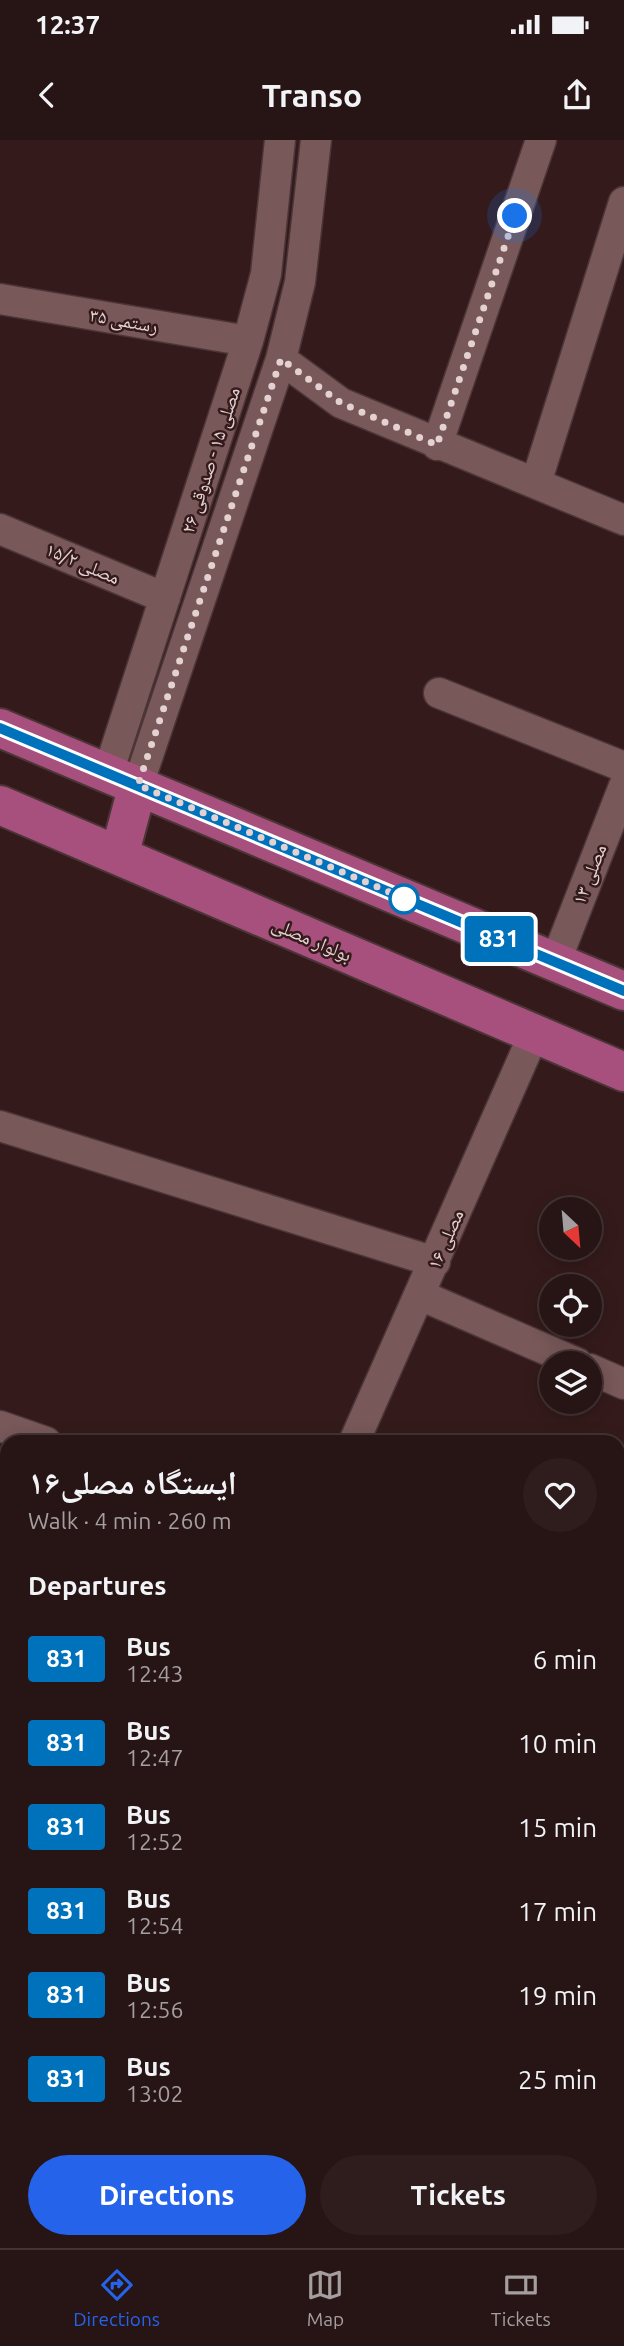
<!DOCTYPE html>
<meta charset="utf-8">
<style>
body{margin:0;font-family:Ubuntu,"Noto Naskh Arabic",sans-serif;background:#2f1d1d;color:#f1f3f6;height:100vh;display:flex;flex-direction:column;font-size:26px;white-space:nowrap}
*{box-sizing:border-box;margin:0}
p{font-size:23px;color:#a49ea0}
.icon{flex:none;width:38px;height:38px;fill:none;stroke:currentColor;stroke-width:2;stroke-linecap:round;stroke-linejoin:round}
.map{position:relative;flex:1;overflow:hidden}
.panel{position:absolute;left:0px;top:1295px;width:625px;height:814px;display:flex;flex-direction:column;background:#271414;border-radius:21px 21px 0 0;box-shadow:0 4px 18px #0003,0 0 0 2px #433334}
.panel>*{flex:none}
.badge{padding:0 14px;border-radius:5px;font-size:24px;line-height:46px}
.needle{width:46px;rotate:154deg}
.buttons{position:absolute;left:539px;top:1057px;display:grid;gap:14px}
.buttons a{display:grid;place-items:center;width:63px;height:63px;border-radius:50%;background:#271414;box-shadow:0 4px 18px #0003,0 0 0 2px #433334;font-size:35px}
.you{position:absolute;width:35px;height:35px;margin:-18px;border:5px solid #fff;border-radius:50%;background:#1a73e8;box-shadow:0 0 0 10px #1a73e833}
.map>.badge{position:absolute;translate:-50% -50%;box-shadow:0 0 0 4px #fff}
h2{padding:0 28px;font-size:26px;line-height:63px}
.round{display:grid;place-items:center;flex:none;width:74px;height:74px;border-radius:37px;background:#2f1d1d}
.headline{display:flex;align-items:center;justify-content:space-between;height:119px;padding:0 28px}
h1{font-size:33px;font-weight:700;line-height:52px}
.primary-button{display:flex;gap:14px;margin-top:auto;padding:14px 28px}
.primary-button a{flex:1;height:80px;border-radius:42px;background:#2563eb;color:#fff;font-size:28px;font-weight:700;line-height:80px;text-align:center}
.primary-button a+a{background:#2f1d1d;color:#f1f3f6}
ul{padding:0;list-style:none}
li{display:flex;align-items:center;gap:21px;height:84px;padding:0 28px}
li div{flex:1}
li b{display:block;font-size:26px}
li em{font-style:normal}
li .badge{min-width:77px;font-weight:700;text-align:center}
.status{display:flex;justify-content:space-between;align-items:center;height:49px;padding:0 35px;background:#271414;direction:ltr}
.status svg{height:19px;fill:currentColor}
header{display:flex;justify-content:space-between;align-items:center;height:91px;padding:0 28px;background:#271414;font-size:32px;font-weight:700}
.dock{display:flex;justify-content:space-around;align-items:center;height:98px;border-top:2px solid #433334;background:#271414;font-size:19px;color:#a49ea0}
.dock a{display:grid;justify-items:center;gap:4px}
.dock .selected{color:#2563eb}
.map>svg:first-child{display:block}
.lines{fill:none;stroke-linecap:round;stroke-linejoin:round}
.street-casing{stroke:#4b3537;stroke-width:33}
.primary-casing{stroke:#4b3537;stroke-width:42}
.street{stroke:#785858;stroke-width:30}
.primary{stroke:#a7507d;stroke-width:38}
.line-casing{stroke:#fff;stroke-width:16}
.line{stroke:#0072bc;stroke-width:10}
.walk{stroke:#e4d1d1;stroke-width:7;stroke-dasharray:0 12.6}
.stop-dot{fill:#fff;stroke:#0072bc;stroke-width:3.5}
.labels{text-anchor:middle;stroke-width:5;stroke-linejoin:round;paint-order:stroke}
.street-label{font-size:19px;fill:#e4d1d1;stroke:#341a1b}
</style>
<div class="status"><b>12:37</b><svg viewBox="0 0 49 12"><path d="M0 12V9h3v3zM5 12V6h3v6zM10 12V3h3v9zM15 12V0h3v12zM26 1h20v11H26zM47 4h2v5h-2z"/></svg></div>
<header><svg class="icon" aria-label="back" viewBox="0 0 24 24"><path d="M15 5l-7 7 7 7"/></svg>Transo<svg class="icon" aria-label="share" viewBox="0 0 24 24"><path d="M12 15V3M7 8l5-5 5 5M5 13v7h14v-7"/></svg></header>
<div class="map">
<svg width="624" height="2108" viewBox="0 0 624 2108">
<rect width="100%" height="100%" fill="#341a1b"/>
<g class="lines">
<defs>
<path id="street" d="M 0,159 L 248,201
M 281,219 L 341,263 L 624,380
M 437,305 L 541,0
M 536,343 L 624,62
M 0,389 L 165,458
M 439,553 L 624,627
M 108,633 L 248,201 L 266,134 L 280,0
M 138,645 L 281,219 L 300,142 L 316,0
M 555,823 L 624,646
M 0,986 L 435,1122
M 420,1155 L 577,1223
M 590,1229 L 624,1244
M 0,1286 L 46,1302
M 354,1302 L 534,894
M 618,1402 L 624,1388
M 618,1526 L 624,1529
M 0,1553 L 7,1556
M 618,1823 L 624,1826
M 0,1854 L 7,1857
M 0,1947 L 7,1947
M 0,2048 L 7,2048
M 270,2102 L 270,2108
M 502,2102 L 503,2108
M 571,2102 L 585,2108"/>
<path id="primary" d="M 0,588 L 624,851
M 0,665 L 624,932
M 119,716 L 138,645"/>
</defs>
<use href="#street" class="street-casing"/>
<use href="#primary" class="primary-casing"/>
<use href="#street" class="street"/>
<use href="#primary" class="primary"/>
</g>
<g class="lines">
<defs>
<path id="line" d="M 0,588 L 624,851"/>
</defs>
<use href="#line" class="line-casing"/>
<use href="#line" class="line"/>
<path class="walk" d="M 404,759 L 408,760 L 138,645 L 281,219 L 341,263 L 437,305 L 515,76"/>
</g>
<circle class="stop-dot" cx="404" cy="759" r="14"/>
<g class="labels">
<g class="street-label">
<text transform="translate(124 180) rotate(10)" y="7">رستمی ۳۵</text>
<text transform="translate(210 320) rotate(-72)" y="7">مصلی ۱۵ - صدوقی ۲۶</text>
<text transform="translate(83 423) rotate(23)" y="7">مصلی ۱۵/۲</text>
<text transform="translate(589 734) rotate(-69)" y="7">مصلی ۱۳</text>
<text transform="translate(312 799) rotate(23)" y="7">بولوار مصلی</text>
<text transform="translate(445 1099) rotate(-66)" y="7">مصلی ۱۶</text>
</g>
</g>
</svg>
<div class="buttons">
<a><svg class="needle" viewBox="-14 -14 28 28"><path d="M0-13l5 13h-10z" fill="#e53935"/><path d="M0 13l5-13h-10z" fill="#a49ea0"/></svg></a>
<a><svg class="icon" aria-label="locate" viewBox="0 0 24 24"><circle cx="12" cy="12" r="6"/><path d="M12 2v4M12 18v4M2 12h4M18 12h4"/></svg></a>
<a><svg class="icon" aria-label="layers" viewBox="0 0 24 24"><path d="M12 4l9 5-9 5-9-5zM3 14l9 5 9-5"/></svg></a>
</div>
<div class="you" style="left:515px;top:76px"></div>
<b class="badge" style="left:499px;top:799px;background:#0072bc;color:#fff">831</b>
<section class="panel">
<div class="headline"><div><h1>ایستگاه مصلی۱۶</h1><p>Walk · 4 min · 260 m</p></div><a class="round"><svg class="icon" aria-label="heart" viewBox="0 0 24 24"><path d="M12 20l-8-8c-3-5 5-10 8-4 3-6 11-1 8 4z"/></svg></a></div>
<h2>Departures</h2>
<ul>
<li><span class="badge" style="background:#0072bc;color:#fff">831</span><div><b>Bus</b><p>12:43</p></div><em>6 min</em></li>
<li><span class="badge" style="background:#0072bc;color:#fff">831</span><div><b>Bus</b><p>12:47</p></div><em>10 min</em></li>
<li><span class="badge" style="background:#0072bc;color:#fff">831</span><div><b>Bus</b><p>12:52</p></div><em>15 min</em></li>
<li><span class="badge" style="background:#0072bc;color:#fff">831</span><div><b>Bus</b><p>12:54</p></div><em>17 min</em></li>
<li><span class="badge" style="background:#0072bc;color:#fff">831</span><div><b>Bus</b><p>12:56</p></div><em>19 min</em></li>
<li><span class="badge" style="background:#0072bc;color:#fff">831</span><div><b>Bus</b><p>13:02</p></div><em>25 min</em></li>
</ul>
<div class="primary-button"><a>Directions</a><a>Tickets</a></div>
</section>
</div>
<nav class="dock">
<a class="selected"><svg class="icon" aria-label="directions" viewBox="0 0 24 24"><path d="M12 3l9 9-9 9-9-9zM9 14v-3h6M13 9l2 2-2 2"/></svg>Directions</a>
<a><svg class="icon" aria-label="map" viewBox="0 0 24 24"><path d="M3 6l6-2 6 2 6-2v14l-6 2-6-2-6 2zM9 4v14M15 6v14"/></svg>Map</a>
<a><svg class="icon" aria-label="tickets" viewBox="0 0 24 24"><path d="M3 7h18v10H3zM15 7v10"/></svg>Tickets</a>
</nav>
